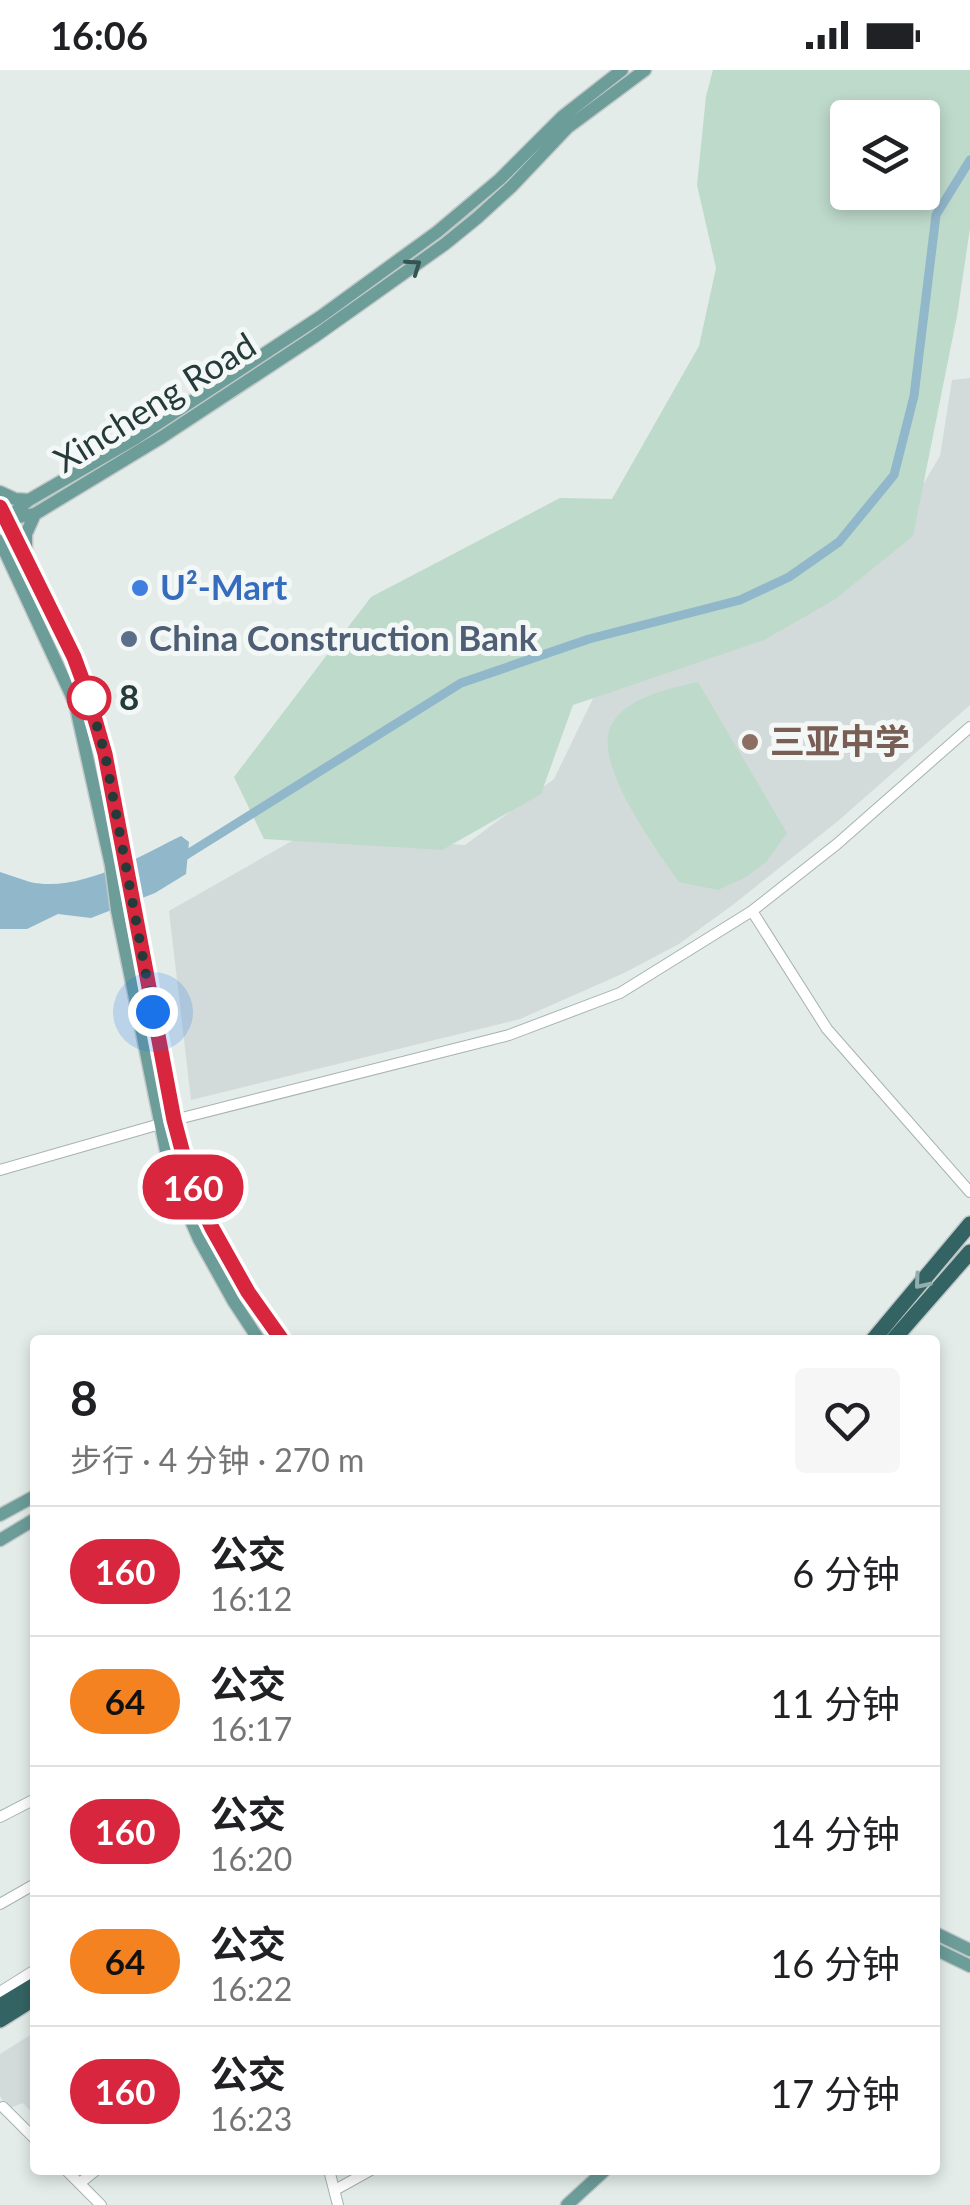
<!DOCTYPE html>
<html lang="zh">
<meta charset="utf-8">
<style>
body{margin:0;font-family:Lato,"Noto Sans SC",sans-serif;background:#f6f6f6;color:#202124;height:100vh;display:flex;flex-direction:column;font-size:38px;white-space:nowrap}
*{box-sizing:border-box;margin:0}
p{font-size:32px;color:#757577}
.icon{flex:none;width:55px;height:55px;fill:none;stroke:currentColor;stroke-width:2;stroke-linecap:round;stroke-linejoin:round}
.map{position:relative;flex:1;overflow:hidden}
.side{position:absolute;left:30px;top:1265px;width:910px;height:840px;display:flex;flex-direction:column;background:#fff;border-radius:10px;box-shadow:0 5px 15px #0003}
.side>*{flex:none}
.badge{padding:0 20px;border-radius:32px;font-size:35px;line-height:65px}
.fabs{position:absolute;left:830px;top:30px;display:grid;gap:20px}
.fabs a{display:grid;place-items:center;width:110px;height:110px;border-radius:10px;background:#fff;box-shadow:0 5px 15px #0003;font-size:50px}
.you{position:absolute;width:50px;height:50px;margin:-25px;border:8px solid #fff;border-radius:50%;background:#1a73e8;box-shadow:0 0 0 15px #1a73e833}
.map>.badge{position:absolute;translate:-50% -50%;box-shadow:0 0 0 5px #fff}
.round{display:grid;place-items:center;flex:none;width:105px;height:105px;border-radius:10px;background:#f6f6f6}
.overview{display:flex;align-items:center;justify-content:space-between;height:170px;padding:0 40px}
h1{font-size:48px;font-weight:700;line-height:75px}
ul{padding:0;list-style:none}
li{display:flex;align-items:center;gap:30px;height:130px;padding:0 40px;border-top:2px solid #e0e0e0}
li div{flex:1}
li b{display:block;font-size:38px}
li em{font-style:normal}
li .badge{min-width:110px;font-weight:700;text-align:center}
.status{display:flex;justify-content:space-between;align-items:center;height:70px;padding:0 50px;background:#fff;direction:ltr}
.status svg{height:28px;fill:currentColor}
.map>svg:first-child{display:block}
.built{fill:#d2dbd9}
.green{fill:#bedacb;fill-rule:evenodd}
.water{fill:#91b7cb}
.lines{fill:none;stroke-linecap:round;stroke-linejoin:round}
.canal{stroke:#91b7cb;stroke-width:9}
.minor-casing{stroke:#a6b3b1;stroke-width:12}
.major-casing{stroke:#c2c8c8;stroke-width:15}
.highway-casing{stroke:#c2c8c8;stroke-width:18}
.minor{stroke:#fff;stroke-width:10}
.major{stroke:#6c9d99;stroke-width:12}
.highway{stroke:#336463;stroke-width:15}
.oneway{stroke:#375451}
.oneway2{stroke:#93aead}
.line-casing{stroke:#fff;stroke-width:22}
.line{stroke:#d7263d;stroke-width:15}
.walk{stroke:#253b39;stroke-width:10;stroke-dasharray:0 18}
.shop-dot{fill:#3f7fe0;stroke:#f3f8f7;stroke-width:4}
.service-dot{fill:#5c6f8a;stroke:#f3f8f7;stroke-width:4}
.stop-dot{fill:#fff;stroke:#d7263d;stroke-width:5}
.education-dot{fill:#8d6e63;stroke:#f3f8f7;stroke-width:4}
.labels{text-anchor:middle;stroke-width:10;stroke-linejoin:round;paint-order:stroke}
.street-label{font-size:35px;fill:#253b39;stroke:#f3f8f7}
.shop-label{font-size:35px;font-weight:bold;fill:#366cbe;stroke:#f3f8f7;text-anchor:start}
.service-label{font-size:35px;font-weight:bold;fill:#4e5e75;stroke:#f3f8f7;text-anchor:start}
.stop-label{font-size:35px;font-weight:bold;fill:#253b39;stroke:#f3f8f7;text-anchor:start}
.education-label{font-size:35px;font-weight:bold;fill:#785e54;stroke:#f3f8f7;text-anchor:start}
</style>
<div class="status"><b>16:06</b><svg viewBox="0 0 49 12"><path d="M0 12V9h3v3zM5 12V6h3v6zM10 12V3h3v9zM15 12V0h3v12zM26 1h20v11H26zM47 4h2v5h-2z"/></svg></div>
<div class="map">
<svg width="970" height="2135" viewBox="0 0 970 2135">
<rect width="100%" height="100%" fill="#e3ece9"/>
<path class="built" d="M 970,308 L 970,635 L 838,751 L 734,834 L 679,874 L 624,903 L 520,949 L 191,1030 L 169,841 L 304,764 L 465,775 L 554,709 L 601,612 L 900,453 L 940,386 L 952,310 Z
M 35,1962 L 35,2046 L 23,2033 L 8,2039 L 0,2026 L 0,1984 Z"/>
<path class="green" d="M 713,0 L 970,0 L 970,158 L 957,246 L 913,466 L 834,530 L 764,570 L 573,635 L 541,724 L 442,780 L 264,769 L 234,707 L 371,527 L 560,428 L 612,429 L 699,276 L 716,198 L 697,115 L 706,26 ZM 848,48 L 922,48 L 922,122 L 848,122 Z
M 698,612 L 787,763 L 766,792 L 746,807 L 718,820 L 679,812 C 657,780 595,698 610,658 C 622,628 671,618 698,612 Z"/>
<path class="water" d="M 181,766 L 189,772 L 186,804 L 155,823 L 91,848 L 58,844 L 27,859 L 0,859 L 0,802 C 10,805 20,809 30,812 C 80,823 138,787 181,766 Z"/>
<g class="lines">
<path class="canal" d="M 178,790 L 461,613 L 589,569 L 740,530 L 789,507 L 839,472 L 894,405 L 914,326 L 936,145 L 970,90"/>
<defs>
<path id="minor" d="M 752,841 L 827,959 L 970,1122
M 0,1100 L 174,1050 L 509,965 L 620,923 L 752,841 L 837,774 L 970,657
M 0,1747 L 35,1729
M 0,1834 L 35,1814
M 0,1922 L 35,1900
M 3,2037 L 35,2069
M 66,2100 L 101,2135
M 329,2100 L 338,2135
M 80,2113 L 96,2100
M 335,2120 L 371,2100"/>
<path id="major" d="M 0,422 L 15,429 L 29,430
M 0,437 L 74,587 L 88,625 L 105,684 L 174,1050 L 187,1095 L 196,1124 L 212,1158 L 248,1222 L 282,1270
M 8,448 L 29,430 L 136,368 L 320,247 L 437,162 L 500,109 L 562,47 L 622,0
M 6,449 L 35,444 L 162,367 L 314,267 L 445,174 L 477,148 L 511,117 L 567,58 L 645,0
M 0,471 L 75,633 L 111,795 L 117,840 L 171,1105 L 199,1169 L 234,1232 L 259,1270
M 26,484 L 26,464 L 35,444
M 0,1445 L 35,1426
M 0,1470 L 35,1449
M 935,1863 L 970,1880
M 935,1879 L 970,1896
M 567,2135 L 605,2100"/>
<path id="highway" d="M 873,1270 L 970,1154
M 893,1270 L 970,1182
M 0,1936 L 35,1915
M 0,1950 L 35,1928"/>
</defs>
<use href="#minor" class="minor-casing"/>
<use href="#major" class="major-casing"/>
<use href="#highway" class="highway-casing"/>
<use href="#minor" class="minor"/>
<use href="#major" class="major"/>
<use href="#highway" class="highway"/>
</g>
<defs><path id="oneway-chevron" d="M-2-3.5L2.5 0L-2 3.5" fill="none" stroke-width="1.6" stroke-linecap="round" stroke-linejoin="round" transform="scale(2.5)"/></defs>
<use class="oneway" href="#oneway-chevron" transform="translate(414 196) rotate(-35)"/>
<use class="oneway2" href="#oneway-chevron" transform="translate(921 1212) rotate(130)"/>
<g class="lines">
<defs>
<path id="line" d="M 0,437 L 74,587 L 88,625 L 105,684 L 174,1050 L 186,1095 L 196,1124 L 212,1158 L 248,1222 L 282,1270"/>
</defs>
<use href="#line" class="line-casing"/>
<use href="#line" class="line"/>
<path class="walk" d="M 89,628 L 88,625 L 105,684 L 153,942"/>
</g>
<circle class="shop-dot" cx="140" cy="518" r="10"/>
<circle class="service-dot" cx="129" cy="569" r="10"/>
<circle class="stop-dot" cx="89" cy="628" r="20"/>
<circle class="education-dot" cx="750" cy="672" r="10"/>
<g class="labels">
<g class="street-label">
<text transform="translate(155 333) rotate(-32)" y="12">Xincheng Road</text>
</g>
<g class="shop-label">
<text x="160" y="530">U²-Mart</text>
</g>
<g class="service-label">
<text x="149" y="581">China Construction Bank</text>
</g>
<g class="stop-label">
<text x="119" y="640">8</text>
</g>
<g class="education-label">
<text x="770" y="684">三亚中学</text>
</g>
</g>
</svg>
<div class="fabs">
<a><svg class="icon" aria-label="layers" viewBox="0 0 24 24"><path d="M12 4l9 5-9 5-9-5zM3 14l9 5 9-5"/></svg></a>
</div>
<div class="you" style="left:153px;top:942px"></div>
<b class="badge" style="left:193px;top:1117px;background:#d7263d;color:#fff">160</b>
<section class="side">
<div class="overview"><div><h1>8</h1><p>步行 · 4 分钟 · 270 m</p></div><a class="round"><svg class="icon" aria-label="heart" viewBox="0 0 24 24"><path d="M12 20l-8-8c-3-5 5-10 8-4 3-6 11-1 8 4z"/></svg></a></div>
<ul>
<li><span class="badge" style="background:#d7263d;color:#fff">160</span><div><b>公交</b><p>16:12</p></div><em>6 分钟</em></li>
<li><span class="badge" style="background:#f58220;color:#111">64</span><div><b>公交</b><p>16:17</p></div><em>11 分钟</em></li>
<li><span class="badge" style="background:#d7263d;color:#fff">160</span><div><b>公交</b><p>16:20</p></div><em>14 分钟</em></li>
<li><span class="badge" style="background:#f58220;color:#111">64</span><div><b>公交</b><p>16:22</p></div><em>16 分钟</em></li>
<li><span class="badge" style="background:#d7263d;color:#fff">160</span><div><b>公交</b><p>16:23</p></div><em>17 分钟</em></li>
</ul>
</section>
</div>
